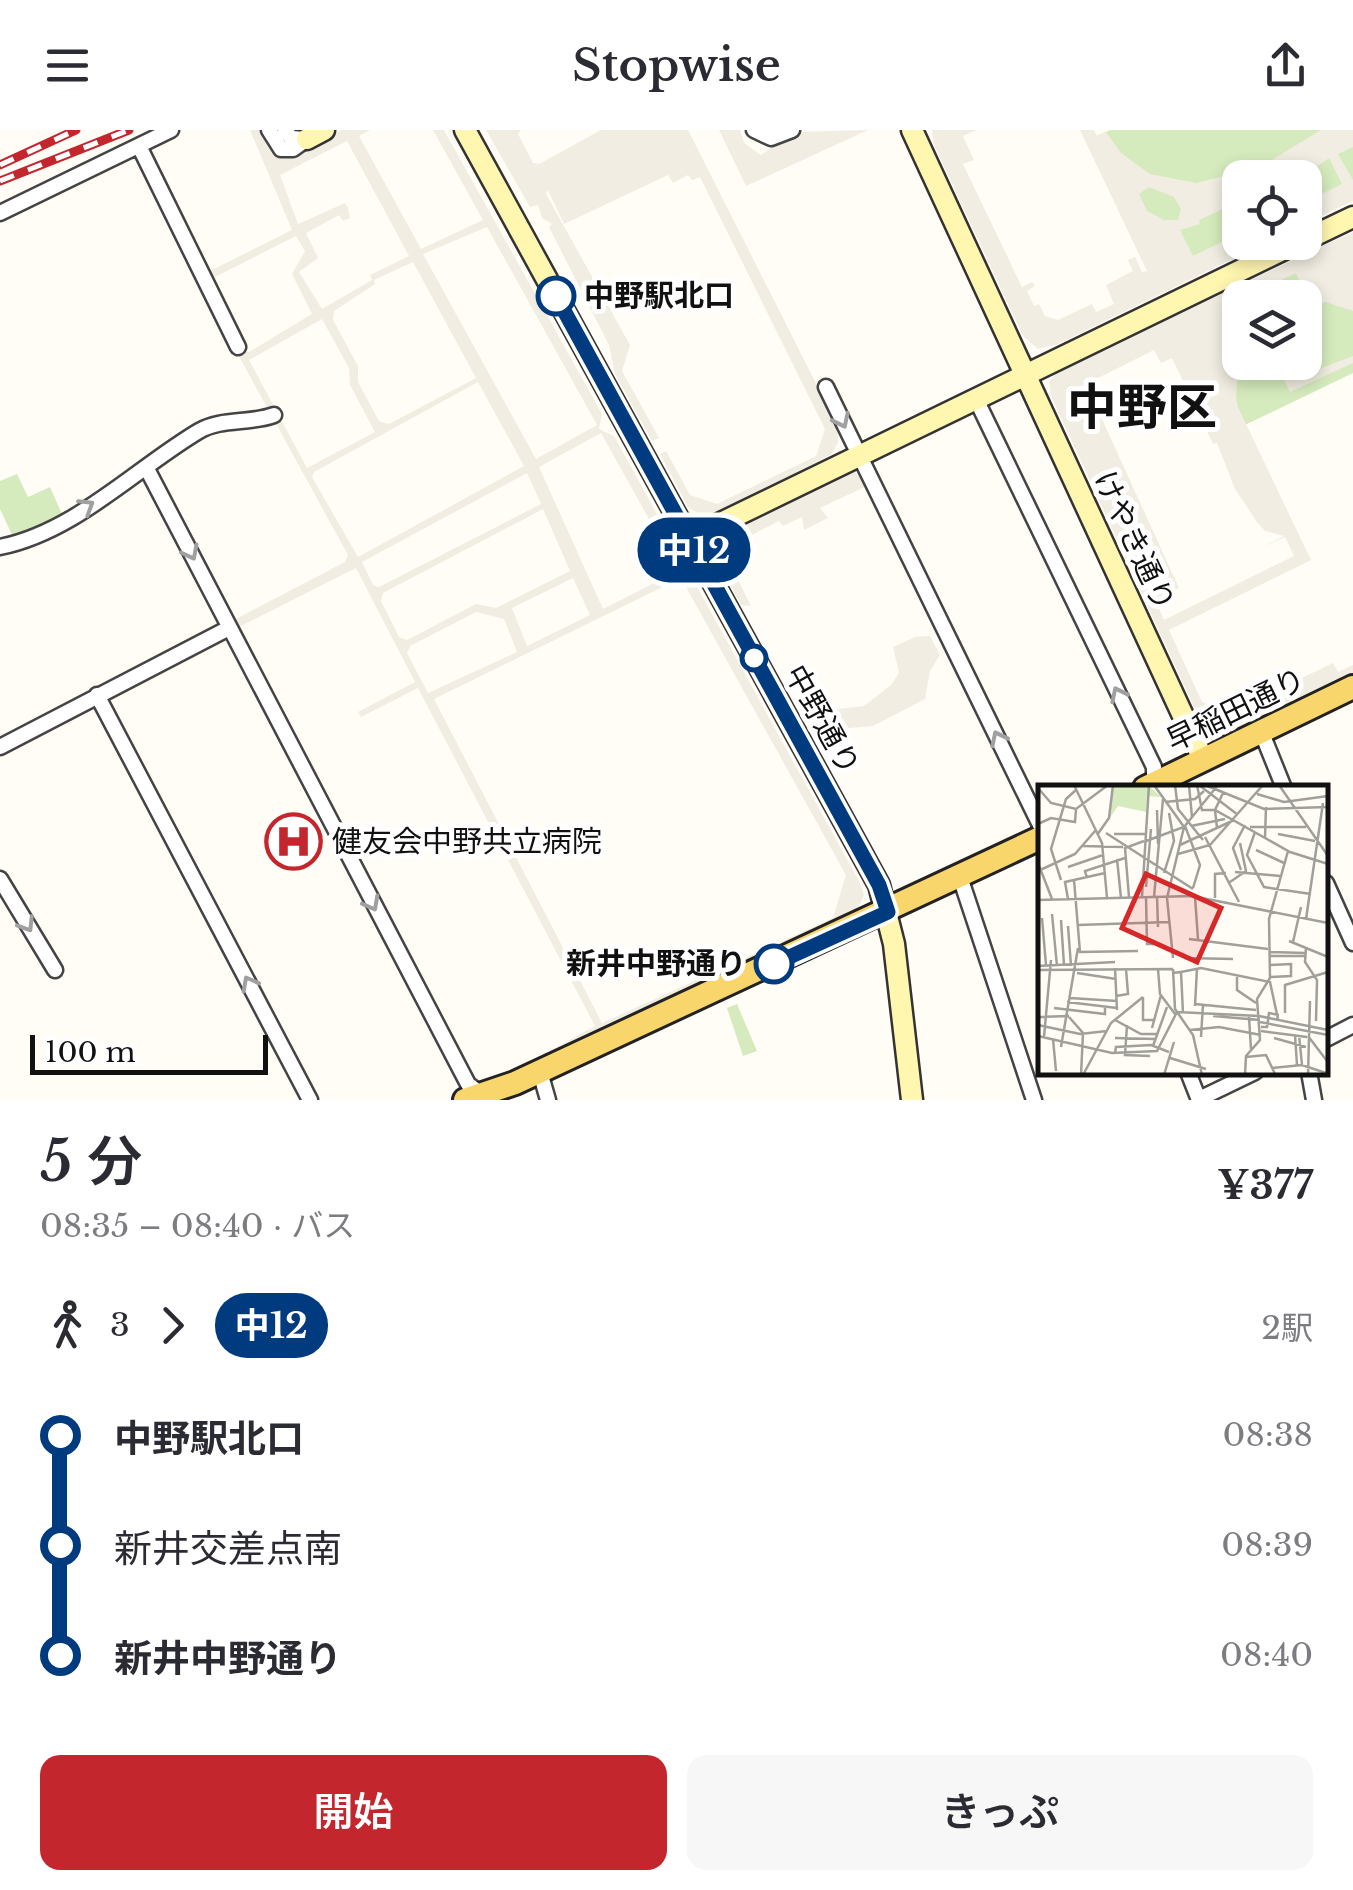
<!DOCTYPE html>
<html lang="ja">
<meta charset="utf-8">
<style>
body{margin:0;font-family:"Libre Baskerville","Noto Sans JP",serif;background:#f7f7f7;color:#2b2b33;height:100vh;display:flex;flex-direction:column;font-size:38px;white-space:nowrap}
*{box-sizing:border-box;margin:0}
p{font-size:32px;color:#7c7c81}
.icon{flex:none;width:55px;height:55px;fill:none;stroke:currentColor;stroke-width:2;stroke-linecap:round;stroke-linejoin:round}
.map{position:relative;height:970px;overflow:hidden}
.panel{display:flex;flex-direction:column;background:#fff;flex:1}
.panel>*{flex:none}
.badge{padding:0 20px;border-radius:32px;font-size:35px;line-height:65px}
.buttons{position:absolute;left:1222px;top:30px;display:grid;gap:20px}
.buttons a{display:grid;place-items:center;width:100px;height:100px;border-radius:20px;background:#fff;box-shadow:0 5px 15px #0003;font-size:50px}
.scale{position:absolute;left:30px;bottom:25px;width:238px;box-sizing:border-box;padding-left:10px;border:5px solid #111;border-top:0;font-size:28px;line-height:35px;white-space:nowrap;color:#111;-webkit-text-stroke:8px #fff;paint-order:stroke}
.map>.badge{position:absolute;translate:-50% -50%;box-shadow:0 0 0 5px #fff}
.legs{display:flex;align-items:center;gap:15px;height:110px;padding:0 40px;font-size:32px}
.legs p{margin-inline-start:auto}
.head{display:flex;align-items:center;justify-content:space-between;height:170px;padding:0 40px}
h1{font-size:55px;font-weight:600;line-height:75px}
.action{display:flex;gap:20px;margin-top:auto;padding:20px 40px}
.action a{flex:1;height:115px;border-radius:20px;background:#c4262e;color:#fff;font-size:40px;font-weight:600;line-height:115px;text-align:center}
.action a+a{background:#f7f7f7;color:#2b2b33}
ul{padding:0 40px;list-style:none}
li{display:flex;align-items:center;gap:35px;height:110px;font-size:38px}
li i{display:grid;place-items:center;width:15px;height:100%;margin:0 12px;background:currentColor}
li i::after{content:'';width:25px;height:25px;margin:-12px;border:8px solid;border-radius:50%;background:#fff}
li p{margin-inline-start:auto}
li:first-child i{background:linear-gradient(#0000 50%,currentColor 0)}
li:last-child i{background:linear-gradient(currentColor 50%,#0000 0)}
header{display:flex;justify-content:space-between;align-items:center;height:130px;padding:0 40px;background:#fff;font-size:45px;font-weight:600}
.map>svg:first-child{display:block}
.green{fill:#d5ebbd}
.plaza{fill:#f1ede2;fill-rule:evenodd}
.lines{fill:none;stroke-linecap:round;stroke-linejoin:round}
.street-casing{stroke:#444;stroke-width:19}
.secondary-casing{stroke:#333;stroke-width:25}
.primary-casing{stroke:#222;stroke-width:28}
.street{stroke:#fff;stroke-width:14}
.secondary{stroke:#fff6b0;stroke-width:20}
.primary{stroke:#f9d66b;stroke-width:22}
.rail-casing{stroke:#c4262e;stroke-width:9}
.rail{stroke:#fff;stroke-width:5;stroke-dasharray:15;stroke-linecap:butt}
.oneway{stroke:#a0a0a0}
.line-1-casing{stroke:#fff;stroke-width:22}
.line-1{stroke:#003b80;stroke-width:15}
.stop-1-dot{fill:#fff;stroke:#003b80;stroke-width:5}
.labels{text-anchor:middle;stroke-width:10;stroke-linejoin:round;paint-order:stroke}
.stop-label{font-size:30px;font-weight:bold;fill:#111;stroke:#fff;text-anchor:start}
.street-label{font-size:30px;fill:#111;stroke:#fff}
.poi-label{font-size:30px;fill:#111;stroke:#fff;text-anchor:start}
.town-label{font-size:50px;font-weight:bold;fill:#111;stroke:#fff}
.inset-road{fill:none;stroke:#a09f9a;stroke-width:2.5}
.view{fill:#d62828;fill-opacity:0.15;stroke:#d62828;stroke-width:5}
.inset-edge{fill:none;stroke:#111;stroke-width:5}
</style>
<header><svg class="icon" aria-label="menu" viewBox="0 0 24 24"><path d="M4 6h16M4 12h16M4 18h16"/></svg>Stopwise<svg class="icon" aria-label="share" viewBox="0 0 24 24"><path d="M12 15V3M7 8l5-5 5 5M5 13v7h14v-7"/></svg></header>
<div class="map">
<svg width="1353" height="970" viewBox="0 0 1353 970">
<rect width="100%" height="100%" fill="#fffdf5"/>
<path class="green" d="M 1110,0 L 1353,0 L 1353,60 L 1305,83 L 1305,48 L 1240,48 L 1240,112 L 1166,149 L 1097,6 Z
M 1353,113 L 1353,243 L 1245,295 C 1234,273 1229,252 1249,233 L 1305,232 L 1305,168 L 1245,168 Z
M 17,344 L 28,367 L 50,357 L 62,384 L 13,407 L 0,379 L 0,351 Z
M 737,874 L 757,921 L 743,926 L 727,878 Z"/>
<path class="plaza" d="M 250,0 L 261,0 L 272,21 L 284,26 L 342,0 L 370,0 L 359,6 L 421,119 L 483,90 L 433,0 L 444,0 L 602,284 L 599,299 L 614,306 L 860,753 L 864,765 L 855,784 L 541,931 L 537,928 L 595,896 L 418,558 L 361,587 L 358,582 L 415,552 L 356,438 L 239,497 L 230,492 L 345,432 L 348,425 L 236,221 L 249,222 L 312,184 L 292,144 L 305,121 L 296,106 L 213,148 L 211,155 L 208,142 L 292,100 ZM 347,11 L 409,126 L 370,145 L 372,150 L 322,179 L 299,142 L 318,128 L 306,103 L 339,85 L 343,91 L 350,88 L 348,78 L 345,73 L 298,94 L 280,45 ZM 487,97 L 597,295 L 536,329 L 423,124 ZM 413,132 L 476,248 L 389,294 L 379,291 L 358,252 L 358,236 L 333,190 L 334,181 L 375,154 L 374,150 ZM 322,189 L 349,238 L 350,255 L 375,302 L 307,338 L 249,230 ZM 478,252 L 524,336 L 358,427 L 312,347 L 314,342 ZM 601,303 L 678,441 L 603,479 L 539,337 ZM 527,343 L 541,374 L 379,457 L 373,455 L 362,432 ZM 543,379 L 570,441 L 496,478 L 476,474 L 407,510 L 399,507 L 381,471 L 383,463 ZM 573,448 L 590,485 L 527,516 L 512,478 ZM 681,448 L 846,745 L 833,788 L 602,893 L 434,569 ZM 476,482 L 504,489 L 517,522 L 428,563 L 407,523 L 410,516 Z
M 486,0 L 521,0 L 518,4 L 533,33 L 539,34 L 601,0 L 688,0 L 837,295 L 838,312 L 832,324 L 717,383 L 698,383 L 688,377 L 660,324 L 666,321 L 690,365 L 717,374 L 816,326 L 825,299 L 700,47 L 692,50 L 688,45 L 673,53 L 668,45 L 564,94 L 548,60 L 546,64 L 630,215 L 622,241 L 659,308 L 652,311 L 615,244 L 609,215 L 549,97 L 552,94 L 542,88 L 538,75 L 530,77 Z
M 719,0 L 740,0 L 744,13 L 761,25 L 793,2 L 868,0 L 746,56 Z
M 932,0 L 976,0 L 963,6 L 974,30 L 963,34 L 1022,157 L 1032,152 L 1035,156 L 1027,161 L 1034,176 L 1039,174 L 1045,186 L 1058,190 L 1092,174 L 1096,182 L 1114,174 L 1106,155 L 1133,141 L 1128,130 L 1135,127 L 1142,142 L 1147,141 L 1080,0 L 1094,0 L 1097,6 L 1106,2 L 1121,23 L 1150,44 L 1196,53 L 1260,37 L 1321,0 L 1353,0 L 1353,17 L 1338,24 L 1353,50 L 1353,71 L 1305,93 L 1305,72 L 1342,54 L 1329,28 L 1308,43 L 1306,39 L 1289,47 L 1240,48 L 1240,71 L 1199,90 L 1200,94 L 1180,100 L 1193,126 L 1240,103 L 1240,112 L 1265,113 L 1058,214 L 1038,219 L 1023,206 L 934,15 ZM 1149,57 L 1174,67 L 1181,79 L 1178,90 L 1164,90 L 1147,81 L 1139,64 Z
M 1353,102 L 1353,181 L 1326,172 L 1305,176 L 1305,168 L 1279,167 L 1302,156 L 1296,143 L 1259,160 L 1262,167 L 1240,168 L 1240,232 L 1249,233 L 1237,247 L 1236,273 L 1311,430 L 1169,500 L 1202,572 L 1229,583 L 1333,533 L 1338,542 L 1353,535 L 1353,544 L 1234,603 L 1215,605 L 1200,590 L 1051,266 L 1049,252 L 1059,240 ZM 1154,220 L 1161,233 L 1172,228 L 1213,314 L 1217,313 L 1235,359 L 1257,392 L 1265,401 L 1284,406 L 1263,417 L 1285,407 L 1294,426 L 1164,490 L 1155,470 L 1179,458 L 1086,254 Z
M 1353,226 L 1353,233 L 1290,262 L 1276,233 L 1297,247 Z
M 854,340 L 867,356 L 820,378 L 828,388 L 804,400 L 802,387 L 783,396 L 779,391 L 738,412 L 732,438 L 751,476 L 741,475 L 714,424 L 720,406 Z
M 930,506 L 940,525 L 930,541 L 925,569 L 873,596 L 826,600 L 811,572 L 822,568 L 839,579 L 864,576 L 891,555 L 899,543 L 893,517 L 915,507 Z"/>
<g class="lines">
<defs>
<path id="street" d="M 269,0 L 281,19 L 293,19 L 307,9
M 285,0 L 291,8 L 307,9
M 754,0 L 771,8 L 792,0
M 140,18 L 238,217
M 0,83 L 171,0
M 826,257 L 1040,695
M 975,267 L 1154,637 L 1154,653
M 146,337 L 468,954 L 481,964
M 0,417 C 75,402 135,339 199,301 C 221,288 250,294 274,285
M 97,565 L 310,970
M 1261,601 L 1284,658
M 0,617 L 229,498
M 960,747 L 1034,970
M 0,749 L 55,840
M 1326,753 L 1353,813
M 1326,909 L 1353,895
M 540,942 L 548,970
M 1188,942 L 1199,970
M 1309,942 L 1314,970
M 1199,969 L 1255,942"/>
<path id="secondary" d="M 465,0 L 879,755 L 894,814 L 912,970
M 912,0 L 1203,629
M 307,9 L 324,0
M 1305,110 L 1353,87
M 688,409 L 1299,112"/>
<path id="primary" d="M 1145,658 L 1353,557
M 465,970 L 515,953 L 1040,708"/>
</defs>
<use href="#street" class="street-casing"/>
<use href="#secondary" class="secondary-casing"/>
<use href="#primary" class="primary-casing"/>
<use href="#street" class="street"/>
<use href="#secondary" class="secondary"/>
<use href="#primary" class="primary"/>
<defs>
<path id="rail" d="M 0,35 L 76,0
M 0,51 L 129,0"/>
</defs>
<use href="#rail" class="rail-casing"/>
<use href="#rail" class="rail"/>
</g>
<defs><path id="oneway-chevron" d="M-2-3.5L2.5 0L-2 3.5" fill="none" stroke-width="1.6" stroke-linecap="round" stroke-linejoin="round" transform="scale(2.5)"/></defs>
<g class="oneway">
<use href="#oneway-chevron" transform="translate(842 291) rotate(64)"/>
<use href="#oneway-chevron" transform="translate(87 376) rotate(-32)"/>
<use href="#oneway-chevron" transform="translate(191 423) rotate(63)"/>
<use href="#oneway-chevron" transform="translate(1118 564) rotate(-116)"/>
<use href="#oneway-chevron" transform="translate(998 608) rotate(-116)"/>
<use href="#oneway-chevron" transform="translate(372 774) rotate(62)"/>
<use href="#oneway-chevron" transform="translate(27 795) rotate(58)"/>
<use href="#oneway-chevron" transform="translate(249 853) rotate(-118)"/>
</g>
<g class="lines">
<defs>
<path id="line-1" d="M 556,166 L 879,755 L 888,782 L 774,834"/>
</defs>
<use href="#line-1" class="line-1-casing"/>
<use href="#line-1" class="line-1"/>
</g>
<defs>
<symbol id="hospital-ring" viewBox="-11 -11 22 22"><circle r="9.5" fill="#fff" stroke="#c4262e" stroke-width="1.5"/><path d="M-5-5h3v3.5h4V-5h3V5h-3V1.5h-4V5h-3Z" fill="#c4262e"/></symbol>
</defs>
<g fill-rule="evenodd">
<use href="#hospital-ring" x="262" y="680" width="63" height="63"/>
</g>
<g class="stop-1-dot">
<circle cx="556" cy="166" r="18"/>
<circle cx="754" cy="528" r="12"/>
<circle cx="774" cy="834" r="18"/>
</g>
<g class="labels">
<g class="stop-label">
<text x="584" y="176">中野駅北口</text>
<text x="746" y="844" text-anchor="end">新井中野通り</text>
</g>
<g class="street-label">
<text transform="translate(1134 411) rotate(65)" y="10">けやき通り</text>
<text transform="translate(1236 580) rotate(-26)" y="10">早稲田通り</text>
<text transform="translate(822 590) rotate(61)" y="10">中野通り</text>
</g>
<g class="poi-label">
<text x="332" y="722">健友会中野共立病院</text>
</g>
<g class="town-label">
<text x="1142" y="295">中野区</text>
</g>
</g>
<g transform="translate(1038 655)">
<rect width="290" height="290" fill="#fffdf5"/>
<path d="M 75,0 L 110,0 L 123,12 L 109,11 L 108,27 L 80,21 L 71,34 Z" fill="#d5ebbd"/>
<path class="inset-road" d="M 36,0 L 64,58 L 69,113M 137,0 L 140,24 L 165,55M 151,0 L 154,32M 159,0 L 164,25 L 177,25 L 252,67 L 290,79M 161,0 L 200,30M 167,0 L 226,24 L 290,22M 241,0 L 290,71M 0,3 L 13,18 L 38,24 L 70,0M 219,9 L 246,17 L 290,11M 127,17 L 157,14 L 166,6M 119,25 L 120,59M 0,39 L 13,33 L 37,37 L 38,24M 147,41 L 162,80 L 155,103M 153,41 L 187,34M 212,42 L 268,42M 179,43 L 177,25 L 185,8M 217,47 L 209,70 L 226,102 L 273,109M 68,48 L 155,104M 76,49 L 107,49M 240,49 L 277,56M 59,50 L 71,33 L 75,0M 167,52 L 201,117M 227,53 L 228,22M 108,56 L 146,42 L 116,0M 142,60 L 194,36M 45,61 L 85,62M 218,65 L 246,78M 140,69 L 172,60 L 225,0M 79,74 L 83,113M 0,78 L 14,114M 30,82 L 65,70M 203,85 L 195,63 L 207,40M 0,86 L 37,69 L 57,46M 197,87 L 242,91M 126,88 L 136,56 L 131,28M 49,93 L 47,86 L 87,73M 23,95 L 13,64 L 28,14 L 38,5M 36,95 L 42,167 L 100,166M 192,97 L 208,86 L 202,58M 108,102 L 113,44M 119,111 L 120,142M 91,112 L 87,63 L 106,56M 104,112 L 111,0M 108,112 L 109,159 L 117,159 L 109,156M 116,112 L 125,14M 157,112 L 160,154M 177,113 L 177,89 L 188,88M 30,114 L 27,97 L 67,88M 0,115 L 154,111 L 290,138M 14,129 L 19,181M 4,133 L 8,180M 268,134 L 285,18M 23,135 L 26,180M 40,140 L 131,137M 30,141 L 33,181M 151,154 L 230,164M 251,156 L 290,172M 255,157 L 263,122M 268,163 L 267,177 L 279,195 L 278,236M 232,167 L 267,168M 231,171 L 267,171M 135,173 L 129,113 L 146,42 L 180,0M 146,173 L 195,174M 232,180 L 253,179 L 253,191 L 233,192M 0,181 L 77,177M 77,183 L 79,225M 120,184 L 122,209 L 137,229M 135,184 L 137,224 L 155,250 L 164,290M 0,185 L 135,184M 143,187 L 163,183 L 232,197 L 240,234M 39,188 L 78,194M 135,188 L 143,187 L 145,228M 199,190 L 199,205 L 218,218M 78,211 L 90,209 L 88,184M 105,212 L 105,235 L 116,235M 32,213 L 79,216M 29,217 L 79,223M 157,219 L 218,225M 157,221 L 159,183M 16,223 L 67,229 L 67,223M 139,227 L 221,231 L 290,245M 247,228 L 247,200 L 290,187M 175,231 L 222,235M 0,232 L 31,231M 31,232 L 45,248 L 43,290M 211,232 L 213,264M 77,235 L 103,249 L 119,249M 222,237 L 290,250M 0,240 L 42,249 L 69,246M 89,240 L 87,270 L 112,271M 223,242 L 229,242 L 231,228 L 241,230M 114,243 L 123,210M 152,245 L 181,242 L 223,250M 223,246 L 269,252M 257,250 L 259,280M 261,250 L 264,280M 0,251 L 74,268 L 119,266 L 139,227M 270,251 L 289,276M 6,252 L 13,175M 163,252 L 165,219M 77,253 L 117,254M 236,253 L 268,262M 15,254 L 18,286M 115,261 L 129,222M 23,262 L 40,163M 77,268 L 78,262 L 113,260 L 131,267M 208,272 L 228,270 L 237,289 L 231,290M 132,273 L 168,284M 234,283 L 264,280 L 288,288M 45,290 L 73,238 L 105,212M 126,290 L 136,257M 207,290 L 208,271 L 222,255 L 219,214 L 232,193 L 231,134 L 250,66M 270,290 L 272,216"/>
<path class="view" d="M 108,89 L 183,123 L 159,177 L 84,143 Z"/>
<rect width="290" height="290" class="inset-edge"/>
</g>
</svg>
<div class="buttons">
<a><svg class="icon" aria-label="locate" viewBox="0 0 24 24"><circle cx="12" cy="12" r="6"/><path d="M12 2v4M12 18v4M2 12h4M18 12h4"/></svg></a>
<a><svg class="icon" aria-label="layers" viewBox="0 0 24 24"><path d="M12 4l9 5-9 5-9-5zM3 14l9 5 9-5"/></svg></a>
</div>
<div class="scale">100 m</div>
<b class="badge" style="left:694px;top:420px;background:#003b80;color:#fff">中12</b>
</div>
<section class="panel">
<div class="head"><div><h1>5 分</h1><p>08:35 – 08:40 · バス</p></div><b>¥377</b></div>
<div class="legs"><svg class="icon" aria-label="walk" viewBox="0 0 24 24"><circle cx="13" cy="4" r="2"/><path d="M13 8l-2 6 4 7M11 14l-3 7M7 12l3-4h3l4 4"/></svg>3<svg class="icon" aria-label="forward" viewBox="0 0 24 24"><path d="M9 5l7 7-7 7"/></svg><b class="badge" style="background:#003b80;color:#fff">中12</b><p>2駅</p></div>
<ul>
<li><i style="color:#003b80"></i><b>中野駅北口</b><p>08:38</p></li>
<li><i style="color:#003b80"></i><span>新井交差点南</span><p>08:39</p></li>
<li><i style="color:#003b80"></i><b>新井中野通り</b><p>08:40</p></li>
</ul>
<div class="action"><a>開始</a><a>きっぷ</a></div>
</section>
